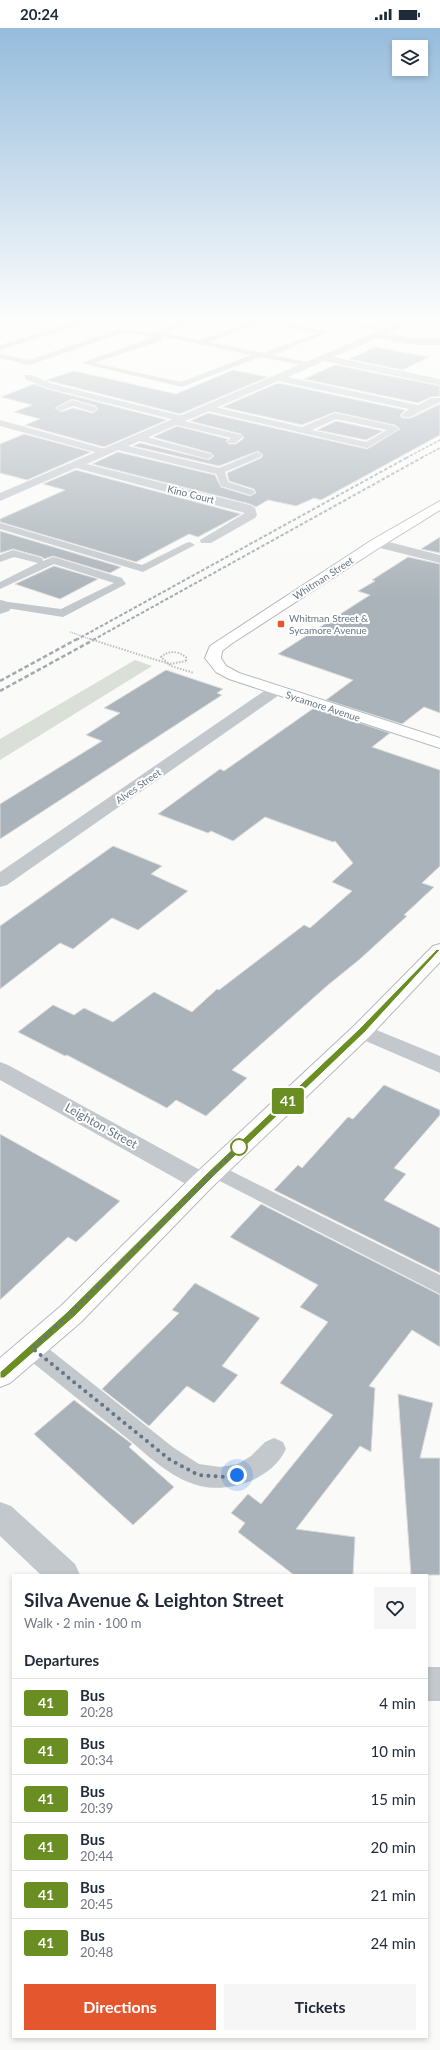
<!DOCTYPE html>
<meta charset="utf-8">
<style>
body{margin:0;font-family:Lato,sans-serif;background:#f6f6f7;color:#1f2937;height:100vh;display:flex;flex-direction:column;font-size:15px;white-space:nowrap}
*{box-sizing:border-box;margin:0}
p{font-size:13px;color:#747a83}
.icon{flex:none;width:22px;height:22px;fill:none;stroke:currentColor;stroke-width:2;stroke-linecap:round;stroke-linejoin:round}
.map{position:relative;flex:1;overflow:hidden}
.sheet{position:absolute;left:12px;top:1546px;width:416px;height:464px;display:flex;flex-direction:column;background:#fff;border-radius:0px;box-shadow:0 2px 6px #0003}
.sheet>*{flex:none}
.badge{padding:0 8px;border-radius:3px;font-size:14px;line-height:26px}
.tools{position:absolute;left:392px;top:12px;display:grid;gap:8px}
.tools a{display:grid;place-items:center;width:36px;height:36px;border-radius:0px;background:#fff;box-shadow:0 2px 6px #0003;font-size:20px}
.you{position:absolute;width:20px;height:20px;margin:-10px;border:3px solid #fff;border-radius:50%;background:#1a73e8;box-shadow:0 0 0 6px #1a73e833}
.map>.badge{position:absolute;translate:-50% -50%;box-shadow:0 0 0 2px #fff}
h2{padding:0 12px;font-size:15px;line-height:36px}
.round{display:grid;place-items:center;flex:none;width:42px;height:42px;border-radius:0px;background:#f6f6f7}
.summary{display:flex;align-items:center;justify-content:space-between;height:68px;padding:0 12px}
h1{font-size:19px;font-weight:700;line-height:30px}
.cta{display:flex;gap:8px;margin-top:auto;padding:8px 12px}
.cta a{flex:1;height:46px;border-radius:0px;background:#e4572e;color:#fff;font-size:16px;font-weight:700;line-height:46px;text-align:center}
.cta a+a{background:#f6f6f7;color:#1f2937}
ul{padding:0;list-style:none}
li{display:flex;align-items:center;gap:12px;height:48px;padding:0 12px;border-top:1px solid #e0e1e3}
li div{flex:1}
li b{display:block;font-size:15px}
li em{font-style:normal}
li .badge{min-width:44px;font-weight:700;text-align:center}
.status{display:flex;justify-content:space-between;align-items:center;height:28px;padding:0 20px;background:#fff;direction:ltr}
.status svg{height:11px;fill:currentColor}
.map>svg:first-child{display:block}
.green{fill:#dadfd7}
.building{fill:#aab3b9;stroke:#dcdcda;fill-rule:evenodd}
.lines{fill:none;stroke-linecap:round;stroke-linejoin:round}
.secondary-casing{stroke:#b3babf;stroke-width:2}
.primary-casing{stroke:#b5babe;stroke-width:2}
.path{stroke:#bbbfc2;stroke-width:2;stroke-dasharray:1.5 1.5;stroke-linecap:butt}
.lane{fill:#c3c8cc;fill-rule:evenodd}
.street{fill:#c3c8cc;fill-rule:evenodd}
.secondary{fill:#fff;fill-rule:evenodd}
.primary{fill:#fff;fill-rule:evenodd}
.rail-far2{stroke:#a2aab0;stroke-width:1.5;stroke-dasharray:3 1.5;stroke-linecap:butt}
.rail-far1{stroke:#a2aab0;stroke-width:2;stroke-dasharray:3.5 2;stroke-linecap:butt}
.rail{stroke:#a2aab0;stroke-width:2.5;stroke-dasharray:4.5 2.5;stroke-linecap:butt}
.path-bridge-far1{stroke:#bbbfc2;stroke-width:1.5;stroke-dasharray:1 1;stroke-linecap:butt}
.path-bridge{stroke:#bbbfc2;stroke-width:2;stroke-dasharray:1.5 1.5;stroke-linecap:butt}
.line{fill:#6b8e23;stroke:#fff}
.walk{stroke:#657683;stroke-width:4;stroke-dasharray:0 7.2}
.poi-dot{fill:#e4572e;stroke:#fff;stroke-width:1.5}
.stop-dot{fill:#fff;stroke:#6b8e23;stroke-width:2}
.labels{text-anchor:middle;stroke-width:4;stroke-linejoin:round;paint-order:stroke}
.far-street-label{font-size:10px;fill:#657683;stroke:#fff}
.far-poi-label{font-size:10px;fill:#657683;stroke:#fff;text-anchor:start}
.street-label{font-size:12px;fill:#657683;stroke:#fff}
</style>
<div class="status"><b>20:24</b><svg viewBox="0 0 49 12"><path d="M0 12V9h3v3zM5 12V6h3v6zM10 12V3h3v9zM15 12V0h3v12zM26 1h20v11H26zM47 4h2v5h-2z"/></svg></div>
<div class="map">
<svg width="440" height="2022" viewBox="0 0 440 2022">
<rect width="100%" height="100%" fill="#fafaf8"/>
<path class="green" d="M 135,632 L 152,638 L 0,732 L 0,711 Z"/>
<path class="building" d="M 375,319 L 429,329 L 403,342 L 349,331 Z
M 335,337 L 440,358 L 440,368 L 431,369 L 418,375 L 304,351 Z
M 233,342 L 268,349 L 180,386 L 46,352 L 74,343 L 176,366 Z
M 278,355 L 405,382 L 400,387 L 402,390 L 411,390 L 440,376 L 440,407 L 321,472 L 314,470 L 296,478 L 268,472 L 256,479 L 250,476 L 92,436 L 118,424 L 215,447 L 221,459 L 250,468 L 256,465 L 254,461 L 229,453 L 227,445 L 261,430 L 263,427 L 258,423 L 219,438 L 133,418 L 140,415 L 209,432 L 214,428 L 211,425 L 153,409 L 177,398 L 228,411 L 226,413 L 229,416 L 236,416 L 244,410 L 241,406 L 190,393 L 208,385 L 367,421 L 400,401 L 395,397 L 335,384 L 302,397 L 222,379 Z
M 34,356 L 47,361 L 167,392 L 104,419 L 25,397 L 40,391 L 14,384 L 32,377 L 1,369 ZM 72,371 L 96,378 L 98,381 L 93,385 L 73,380 L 61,384 L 55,380 Z
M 336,393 L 383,403 L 366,412 L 317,402 Z
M 24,406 L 91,424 L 27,452 L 0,445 L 0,416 Z
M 76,442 L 241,486 L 198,509 L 189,506 L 136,534 L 0,494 L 0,491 L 65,462 L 43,456 Z
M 0,503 L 121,539 L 110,545 L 53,528 L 44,531 L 42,529 L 13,521 L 0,525 Z
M 440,509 L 440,525 L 421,521 Z
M 408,529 L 440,536 L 440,685 L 424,679 L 402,696 L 326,672 L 353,652 L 278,626 L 370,567 L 358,563 L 375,553 L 372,552 Z
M 54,538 L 98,551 L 60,571 L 15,556 Z
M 166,642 L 223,661 L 217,665 L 222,667 L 0,811 L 0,776 L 102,713 L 86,707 L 120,685 L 104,680 Z
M 314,680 L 390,705 L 372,719 L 440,742 L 440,838 L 422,855 L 434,859 L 404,887 L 407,888 L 360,931 L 328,957 L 232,1042 L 247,1050 L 206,1088 L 176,1072 L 167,1080 L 67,1027 L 65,1028 L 18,1004 L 53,977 L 74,987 L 84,980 L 113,994 L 154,964 L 192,984 L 217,961 L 219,962 L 304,897 L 310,900 L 352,863 L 332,854 L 353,835 L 335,813 L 333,814 L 265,789 L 233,813 L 211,803 L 208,805 L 158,786 L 220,741 L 224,743 Z
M 113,818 L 162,838 L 151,846 L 188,863 L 138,902 L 112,890 L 73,921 L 60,915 L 0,961 L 0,898 Z
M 384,1057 L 440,1082 L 440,1087 L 394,1140 L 406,1146 L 384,1172 L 440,1200 L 440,1245 L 274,1162 L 298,1137 L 302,1140 L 348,1089 L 353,1091 Z
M 0,1106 L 120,1173 L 76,1214 L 68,1209 L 0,1272 Z
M 261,1176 L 440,1267 L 440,1319 L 412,1302 L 369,1358 L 375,1360 L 371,1424 L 360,1418 L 296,1501 L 355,1509 L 353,1547 L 294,1547 L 238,1504 L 245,1495 L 231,1485 L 248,1466 L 261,1476 L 333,1387 L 280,1355 L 328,1294 L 300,1279 L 318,1257 L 230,1209 Z
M 195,1255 L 260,1290 L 222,1338 L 238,1347 L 214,1375 L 187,1358 L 149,1398 L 102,1361 L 179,1285 L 172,1282 Z
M 398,1366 L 433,1375 L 420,1430 L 440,1430 L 440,1547 L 411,1547 Z
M 74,1372 L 132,1416 L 129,1419 L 174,1459 L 133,1497 L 34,1406 Z"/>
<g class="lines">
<defs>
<path id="secondary" d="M 440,473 L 440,482 L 382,518 L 231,616 L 222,623 L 221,630 L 226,638 L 239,645 L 440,710 L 440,720 L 229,651 L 216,644 L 205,630 L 210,618 L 372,512 Z
M 440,916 L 440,934 L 370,1008 L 211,1160 L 81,1294 L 10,1355 L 0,1359 L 0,1330 L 61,1278 L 193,1148 L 354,998 L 433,918 Z"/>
<path id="primary" d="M 15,289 L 29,289 L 0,300 L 0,294 Z"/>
</defs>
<use href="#secondary" class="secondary-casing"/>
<use href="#primary" class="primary-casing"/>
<path class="path" d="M 186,633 L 186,629 C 178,623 169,622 161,629 L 171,638 L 194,645"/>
<path class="lane" d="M 81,289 L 89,289 L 84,296 L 0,322 L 0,317 L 78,292 Z
M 106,289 L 118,289 L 119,290 L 115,292 Z
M 195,289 L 207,289 L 164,305 L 199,312 L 256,292 L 247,289 L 263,289 L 329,304 L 273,327 L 311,335 L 311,339 L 260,329 L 182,359 L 81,335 L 154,309 L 123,305 L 29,337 L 0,330 L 0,326 L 29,332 L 119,301 L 152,305 ZM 265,294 L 317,305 L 264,325 L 208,314 ZM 162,309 L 165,309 L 251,327 L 181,354 L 94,335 L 162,312 Z
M 312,289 L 329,289 L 390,302 L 386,304 Z
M 25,347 L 31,347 L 53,356 L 186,389 L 187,391 L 184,393 L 241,407 L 243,409 L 235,415 L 229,415 L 227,413 L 231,410 L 173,396 L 172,394 L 175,392 L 47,360 L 25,351 Z
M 72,372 L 96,379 L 97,381 L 93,384 L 73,378 L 60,383 L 56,380 Z
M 206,377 L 302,399 L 335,385 L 395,398 L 399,401 L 367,420 L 203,382 L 202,380 ZM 336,391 L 387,402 L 366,414 L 312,402 Z
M 0,392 L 109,422 L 111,424 L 106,427 L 0,398 Z
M 139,407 L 211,426 L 213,428 L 208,431 L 136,412 L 136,408 Z
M 257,424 L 262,427 L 260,429 L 225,444 L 228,454 L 253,462 L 255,464 L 253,466 L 250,467 L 221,458 L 215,443 L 217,441 Z
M 0,495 L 142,537 L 186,515 L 190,514 L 195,517 L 143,544 L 0,501 Z
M 13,522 L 42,530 L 43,533 L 53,529 L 57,530 L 122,550 L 126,556 L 63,589 L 0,579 L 1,573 L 61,581 L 114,555 L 54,536 L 0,561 L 0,554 L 38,535 L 14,529 L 0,534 L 0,527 Z
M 215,1135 L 440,1247 L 440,1266 L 208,1147 L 205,1142 L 208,1137 Z
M 31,1311 L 39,1313 L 174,1420 L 199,1436 L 220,1439 L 238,1436 L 251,1428 L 265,1414 L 274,1410 L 283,1414 L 286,1421 C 279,1436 266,1446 251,1453 C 235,1459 218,1462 200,1458 C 169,1450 147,1426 123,1407 C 89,1380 56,1353 23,1327 L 20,1320 L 23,1313 Z"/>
<path class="street" d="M 411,289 L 423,289 L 387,306 L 416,311 L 440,311 L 440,317 L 416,317 L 377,310 L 333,329 L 440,351 L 440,357 L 324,333 L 288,349 L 418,377 L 432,370 L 440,370 L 440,374 L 410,389 L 402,389 L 401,387 L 409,381 L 278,353 L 128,418 L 224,441 L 226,443 L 224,445 L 220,447 L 118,422 L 87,436 L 250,477 L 255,480 L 257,487 L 255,490 L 211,515 L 201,515 L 200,512 L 245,485 L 76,440 L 0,473 L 0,465 Z
M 377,511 L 440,527 L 440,535 L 372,518 L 370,515 Z
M 0,572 L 5,573 L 11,580 L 9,583 L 0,586 Z
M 276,657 L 282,659 L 284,662 L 282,665 L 7,857 L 0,859 L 0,844 L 270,659 Z
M 362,996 L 440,1028 L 440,1045 L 354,1008 L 351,1003 L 354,998 Z
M 0,1034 L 8,1037 L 211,1148 L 214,1154 L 211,1160 L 202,1163 L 193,1160 L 0,1052 Z
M 0,1474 L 11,1478 L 75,1536 L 80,1547 L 41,1547 L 0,1508 Z
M 427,1639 L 440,1639 L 440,1673 L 427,1673 Z"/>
<use href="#secondary" class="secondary"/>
<use href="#primary" class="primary"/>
<path class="rail-far2" d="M 406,430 L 440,412
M 421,430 L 440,420"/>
<path class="rail-far1" d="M 76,612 L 408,429
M 93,612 L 423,429"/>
<path class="rail" d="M 0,653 L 77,611
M 0,663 L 95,611"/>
<path class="path-bridge-far1" d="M 70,604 L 93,612"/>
<path class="path-bridge" d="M 90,611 L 150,630
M 150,630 L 170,636 L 186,633"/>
</g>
<linearGradient id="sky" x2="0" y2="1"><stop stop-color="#96bcdc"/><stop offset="0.51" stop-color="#fdfdfc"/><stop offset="1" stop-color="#fdfdfc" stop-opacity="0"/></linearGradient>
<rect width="440" height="572" fill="url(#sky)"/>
<path class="line" d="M 437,921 L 440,922 L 365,1004 L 212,1150 L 74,1289 L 4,1350 L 0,1350 L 0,1344 L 67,1284 L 206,1146 L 359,1001 Z"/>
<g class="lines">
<path class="walk" d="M 237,1447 L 225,1449 L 198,1447 L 169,1431 L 32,1320 L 70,1286 L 239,1119"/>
</g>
<rect class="poi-dot" x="277" y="592" width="8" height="8" rx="2"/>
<circle class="stop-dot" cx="239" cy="1119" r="8"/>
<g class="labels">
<g class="far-street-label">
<text transform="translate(191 466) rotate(14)" y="4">Kino Court</text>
<text transform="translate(323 550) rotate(-33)" y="4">Whitman Street</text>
<text transform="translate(323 678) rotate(18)" y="4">Sycamore Avenue</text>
<text transform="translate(138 758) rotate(-35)" y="4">Alves Street</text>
</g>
<g class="far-poi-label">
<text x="289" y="594">Whitman Street &amp;<tspan x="289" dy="12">Sycamore Avenue</tspan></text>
</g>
<g class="street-label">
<text transform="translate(101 1098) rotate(29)" y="4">Leighton Street</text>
</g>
</g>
</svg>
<div class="tools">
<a><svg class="icon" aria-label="layers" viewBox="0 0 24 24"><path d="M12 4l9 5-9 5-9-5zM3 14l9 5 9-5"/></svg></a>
</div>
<div class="you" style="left:237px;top:1447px"></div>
<b class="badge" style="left:288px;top:1073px;background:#6b8e23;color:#fff">41</b>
<section class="sheet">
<div class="summary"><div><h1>Silva Avenue &amp; Leighton Street</h1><p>Walk · 2 min · 100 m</p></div><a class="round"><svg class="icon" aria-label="heart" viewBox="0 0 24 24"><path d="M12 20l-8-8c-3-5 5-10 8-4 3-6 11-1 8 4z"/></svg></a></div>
<h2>Departures</h2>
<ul>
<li><span class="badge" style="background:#6b8e23;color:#fff">41</span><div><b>Bus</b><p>20:28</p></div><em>4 min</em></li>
<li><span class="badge" style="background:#6b8e23;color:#fff">41</span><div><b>Bus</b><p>20:34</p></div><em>10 min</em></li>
<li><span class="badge" style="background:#6b8e23;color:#fff">41</span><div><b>Bus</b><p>20:39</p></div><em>15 min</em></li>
<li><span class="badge" style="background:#6b8e23;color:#fff">41</span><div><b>Bus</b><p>20:44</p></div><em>20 min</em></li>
<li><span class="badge" style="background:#6b8e23;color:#fff">41</span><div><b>Bus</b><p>20:45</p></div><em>21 min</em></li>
<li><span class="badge" style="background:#6b8e23;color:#fff">41</span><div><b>Bus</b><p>20:48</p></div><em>24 min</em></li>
</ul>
<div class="cta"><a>Directions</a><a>Tickets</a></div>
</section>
</div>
